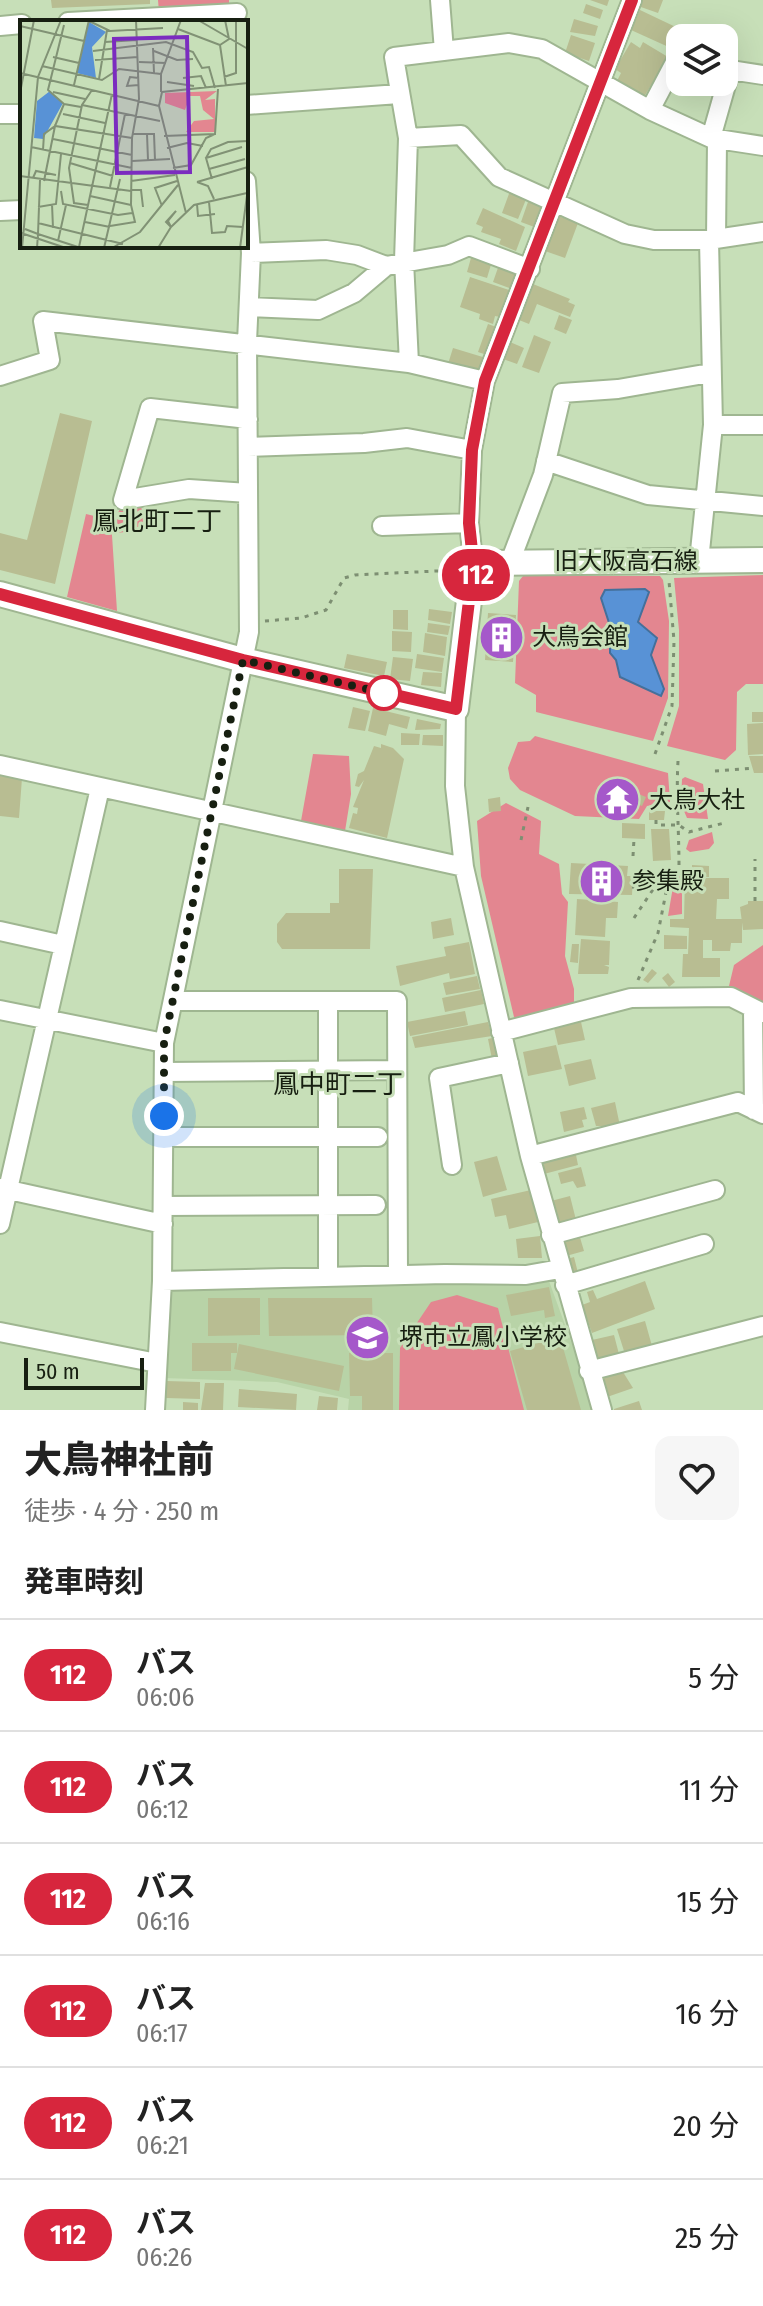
<!DOCTYPE html>
<html lang="ja">
<meta charset="utf-8">
<style>
body{margin:0;font-family:"Fira Sans Condensed","Noto Sans JP",sans-serif;background:#f6f6f6;color:#222;height:100vh;display:flex;flex-direction:column;font-size:30px;white-space:nowrap}
*{box-sizing:border-box;margin:0}
p{font-size:26px;color:#767676}
.icon{flex:none;width:44px;height:44px;fill:none;stroke:currentColor;stroke-width:2;stroke-linecap:round;stroke-linejoin:round}
.map{position:relative;height:1410px;overflow:hidden}
.details{display:flex;flex-direction:column;background:#fff;flex:1}
.details>*{flex:none}
.badge{padding:0 16px;border-radius:26px;font-size:28px;line-height:52px}
.fabs{position:absolute;left:666px;top:24px;display:grid;gap:16px}
.fabs a{display:grid;place-items:center;width:72px;height:72px;border-radius:16px;background:#fff;box-shadow:0 8px 32px #0002;font-size:40px}
.scale{position:absolute;left:24px;bottom:20px;width:120px;box-sizing:border-box;padding-left:8px;border:4px solid #171f11;border-top:0;font-size:22px;line-height:28px;white-space:nowrap;color:#171f11;-webkit-text-stroke:6px #c7dfb8;paint-order:stroke}
.you{position:absolute;width:40px;height:40px;margin:-20px;border:6px solid #fff;border-radius:50%;background:#1a73e8;box-shadow:0 0 0 12px #1a73e833}
.map>.badge{position:absolute;translate:-50% -50%;box-shadow:0 0 0 4px #fff}
h2{padding:0 24px;font-size:30px;line-height:72px}
.round{display:grid;place-items:center;flex:none;width:84px;height:84px;border-radius:16px;background:#f6f6f6}
.summary{display:flex;align-items:center;justify-content:space-between;height:136px;padding:0 24px}
h1{font-size:38px;font-weight:800;line-height:60px}
ul{padding:0;list-style:none}
li{display:flex;align-items:center;gap:24px;height:112px;padding:0 24px;border-top:2px solid #e0e0e0}
li div{flex:1}
li b{display:block;font-size:30px}
li em{font-style:normal}
li .badge{min-width:88px;font-weight:700;text-align:center}
.map>svg:first-child{display:block}
.built{fill:#b8d3a7}
.green{fill:#e38690}
.water{fill:#5892d6;stroke:#44709b;stroke-width:2}
.building{fill:#b8bd92}
.lines{fill:none;stroke-linecap:round;stroke-linejoin:round}
.minor-casing{stroke:#9fb691;stroke-width:22}
.major-casing{stroke:#9fb691;stroke-width:28}
.path{stroke:#7d8f72;stroke-width:3;stroke-dasharray:4 6;stroke-linecap:butt}
.minor{stroke:#fff;stroke-width:18}
.major{stroke:#fff;stroke-width:24}
.line-casing{stroke:#fff;stroke-width:18}
.line{stroke:#d7263d;stroke-width:12}
.walk{stroke:#171f11;stroke-width:8;stroke-dasharray:0 14.4}
.stop-dot{fill:#fff;stroke:#d7263d;stroke-width:4}
.labels{text-anchor:middle;stroke-width:6;stroke-linejoin:round;paint-order:stroke}
.street-label{font-size:24px;fill:#171f11;stroke:#c7dfb8}
.poi-label{font-size:24px;fill:#171f11;stroke:#c7dfb8;text-anchor:start}
.neighbourhood-label{font-size:26px;fill:#171f11;stroke:#c7dfb8}
.inset-road{fill:none;stroke:#819275;stroke-width:2}
.view{fill:#7b2cbf;fill-opacity:0.15;stroke:#7b2cbf;stroke-width:4}
.inset-edge{fill:none;stroke:#171f11;stroke-width:4}
</style>
<div class="map">
<svg width="763" height="1410" viewBox="0 0 763 1410">
<rect width="100%" height="100%" fill="#c7dfb8"/>
<path class="built" d="M 549,1281 L 596,1410 L 348,1410 L 349,1399 L 277,1382 L 164,1378 L 166,1295 L 174,1286 Z"/>
<path class="green" d="M 158,0 L 229,0 L 229,3 L 223,9 L 159,12 Z
M 141,504 L 144,530 L 116,533 L 115,520 L 121,506 Z
M 86,514 L 111,520 L 117,611 L 67,597 Z
M 763,575 L 763,684 L 746,684 L 737,692 L 736,750 L 725,760 L 667,746 L 679,706 L 679,630 L 674,578 Z
M 523,576 L 660,576 L 663,580 L 669,621 L 668,698 L 653,741 L 536,712 L 536,695 L 515,683 L 519,581 Z
M 535,736 L 668,773 L 670,802 L 647,806 L 639,819 L 575,816 L 520,790 L 510,779 L 508,768 L 518,742 L 530,741 Z
M 313,754 L 349,756 L 351,794 L 345,831 L 301,821 Z
M 685,777 L 703,784 L 708,819 L 687,818 L 681,804 L 682,779 Z
M 506,803 L 541,821 L 539,854 L 559,864 L 562,894 L 568,902 L 565,956 L 574,989 L 574,1005 L 522,1020 L 514,1017 L 481,876 L 477,821 Z
M 712,832 L 714,843 L 709,849 L 690,852 L 686,849 L 689,840 Z
M 675,875 L 682,877 L 682,914 L 668,916 Z
M 763,945 L 763,1006 L 729,986 L 734,965 Z
M 457,1295 L 498,1308 L 524,1410 L 399,1410 L 400,1348 L 431,1302 Z"/>
<path class="water" d="M 645,589 L 649,592 L 638,622 L 657,638 L 651,655 L 664,689 L 661,696 L 620,677 L 616,660 L 610,653 L 610,626 L 601,598 L 605,590 Z"/>
<path class="building" d="M 51,0 L 150,0 L 150,4 L 52,8 Z
M 590,0 L 609,0 L 607,6 Z
M 641,0 L 663,0 L 658,13 L 638,6 Z
M 586,4 L 603,10 L 600,19 L 583,13 Z
M 640,10 L 682,30 L 673,49 L 631,30 Z
M 574,19 L 598,26 L 595,36 L 570,32 Z
M 571,35 L 595,43 L 589,61 L 565,53 Z
M 631,42 L 640,48 L 643,42 L 668,57 L 644,97 L 617,81 L 621,73 L 615,69 Z
M 510,191 L 527,197 L 518,219 L 502,213 Z
M 529,199 L 545,205 L 537,228 L 521,222 Z
M 483,208 L 525,227 L 516,251 L 499,244 L 501,239 L 481,232 L 483,227 L 476,224 Z
M 558,216 L 578,223 L 565,258 L 545,251 Z
M 473,251 L 493,258 L 487,278 L 467,272 Z
M 500,262 L 520,269 L 512,289 L 493,282 Z
M 470,277 L 509,290 L 500,317 L 495,316 L 493,324 L 479,319 L 480,314 L 460,307 Z
M 533,284 L 570,299 L 568,302 L 575,305 L 570,317 L 537,304 L 529,324 L 519,320 Z
M 559,315 L 572,320 L 566,334 L 554,329 Z
M 488,324 L 499,328 L 490,356 L 478,352 Z
M 534,335 L 551,342 L 539,373 L 522,367 Z
M 510,342 L 524,348 L 517,364 L 503,359 Z
M 453,348 L 486,358 L 482,374 L 448,364 Z
M 60,413 L 92,421 L 55,584 L 0,570 L 0,533 L 27,540 Z
M 429,609 L 452,612 L 450,624 L 428,620 Z
M 393,610 L 408,610 L 408,630 L 393,629 Z
M 488,613 L 516,615 L 513,662 L 485,660 Z
M 428,623 L 450,626 L 448,635 L 427,632 Z
M 392,631 L 412,632 L 411,652 L 392,651 Z
M 425,633 L 447,637 L 445,656 L 423,652 Z
M 347,654 L 387,662 L 384,676 L 344,668 Z
M 417,654 L 444,658 L 442,672 L 415,668 Z
M 393,657 L 413,659 L 410,681 L 390,679 Z
M 423,672 L 442,673 L 441,687 L 421,685 Z
M 353,707 L 370,711 L 365,731 L 348,728 Z
M 373,708 L 410,717 L 407,729 L 389,724 L 386,736 L 368,731 Z
M 752,712 L 763,712 L 763,722 L 752,722 Z
M 417,719 L 441,724 L 440,729 L 415,730 Z
M 763,723 L 763,754 L 748,755 L 747,724 Z
M 401,733 L 420,734 L 419,745 L 401,745 Z
M 423,735 L 443,735 L 443,746 L 422,745 Z
M 381,744 L 393,748 L 404,759 L 387,838 L 349,828 L 353,813 L 357,814 L 358,808 L 353,807 L 364,780 L 359,787 L 355,786 L 358,774 L 364,771 L 374,746 L 381,748 Z
M 749,756 L 763,756 L 763,773 L 754,773 Z
M 0,776 L 22,778 L 19,818 L 0,816 Z
M 636,793 L 646,797 L 642,806 L 632,802 Z
M 500,797 L 501,811 L 489,812 L 488,799 Z
M 649,811 L 665,811 L 664,820 L 649,820 Z
M 622,823 L 645,824 L 645,839 L 622,838 Z
M 651,829 L 669,829 L 671,860 L 653,861 Z
M 571,863 L 628,866 L 627,876 L 633,876 L 632,895 L 569,894 Z
M 692,865 L 709,866 L 709,877 L 692,877 Z
M 339,869 L 373,869 L 370,949 L 282,949 L 277,942 L 277,924 L 286,913 L 330,913 L 330,903 L 339,903 Z
M 685,878 L 729,878 L 729,899 L 717,899 L 716,919 L 742,919 L 742,943 L 731,943 L 730,951 L 712,951 L 712,940 L 703,940 L 703,958 L 720,958 L 720,977 L 682,977 L 683,954 L 688,954 L 689,928 L 670,927 L 670,919 L 684,919 Z
M 577,899 L 618,902 L 617,918 L 606,918 L 605,937 L 575,935 Z
M 748,901 L 763,901 L 763,929 L 743,930 L 740,907 L 748,904 Z
M 451,918 L 454,935 L 433,939 L 431,922 Z
M 664,935 L 687,936 L 687,949 L 664,949 Z
M 581,939 L 610,941 L 609,965 L 604,965 L 609,967 L 608,974 L 578,974 Z
M 469,942 L 475,974 L 450,979 L 449,973 L 400,986 L 396,966 L 446,956 L 444,947 Z
M 572,944 L 579,944 L 578,963 L 570,962 Z
M 652,969 L 657,973 L 648,983 L 643,980 Z
M 668,973 L 675,982 L 669,987 L 662,978 Z
M 477,976 L 480,989 L 446,995 L 443,983 Z
M 481,990 L 484,1004 L 445,1012 L 442,998 Z
M 465,1011 L 468,1025 L 410,1036 L 407,1022 Z
M 488,1022 L 492,1036 L 415,1048 L 412,1037 Z
M 581,1022 L 585,1040 L 558,1045 L 554,1028 Z
M 496,1037 L 500,1057 L 492,1059 L 488,1039 Z
M 556,1045 L 562,1069 L 528,1076 L 523,1052 Z
M 591,1059 L 596,1079 L 569,1086 L 564,1065 Z
M 615,1102 L 620,1126 L 596,1126 L 591,1108 Z
M 584,1107 L 587,1119 L 582,1120 L 584,1127 L 564,1132 L 560,1112 Z
M 568,1155 L 576,1155 L 578,1165 L 544,1174 L 543,1161 Z
M 497,1156 L 507,1190 L 483,1197 L 474,1162 Z
M 581,1167 L 586,1186 L 577,1188 L 573,1181 L 561,1184 L 558,1173 Z
M 531,1190 L 538,1222 L 509,1229 L 506,1215 L 495,1217 L 491,1199 Z
M 570,1196 L 577,1224 L 559,1229 L 551,1201 Z
M 579,1234 L 584,1251 L 566,1256 L 561,1239 Z
M 540,1236 L 542,1258 L 518,1258 L 516,1239 Z
M 574,1257 L 579,1277 L 569,1280 L 564,1260 Z
M 645,1281 L 655,1309 L 592,1333 L 582,1305 L 590,1302 L 587,1292 L 593,1290 L 597,1299 Z
M 549,1287 L 555,1316 L 545,1318 L 544,1310 L 511,1316 L 506,1295 Z
M 208,1298 L 260,1298 L 260,1335 L 208,1336 Z
M 268,1298 L 372,1298 L 373,1335 L 269,1336 Z
M 645,1321 L 652,1346 L 624,1351 L 617,1329 Z
M 614,1335 L 620,1358 L 598,1364 L 592,1340 Z
M 560,1337 L 581,1410 L 527,1410 L 510,1351 Z
M 192,1343 L 237,1343 L 237,1353 L 231,1353 L 231,1371 L 192,1371 Z
M 239,1344 L 344,1366 L 339,1391 L 234,1369 Z
M 349,1353 L 393,1353 L 393,1410 L 362,1410 L 362,1396 L 350,1396 Z
M 623,1372 L 633,1388 L 607,1397 L 601,1379 Z
M 166,1381 L 200,1382 L 200,1399 L 166,1398 Z
M 205,1383 L 224,1383 L 223,1410 L 201,1410 Z
M 239,1389 L 297,1394 L 296,1410 L 238,1407 Z
M 319,1396 L 338,1398 L 337,1410 L 317,1410 Z
M 639,1401 L 642,1410 L 614,1410 L 614,1409 Z
M 183,1402 L 198,1403 L 198,1410 L 183,1410 Z"/>
<g class="lines">
<defs>
<path id="minor" d="M 440,0 L 444,51
M 68,22 L 237,13
M 0,26 L 22,24
M 724,69 L 763,75
M 246,105 L 399,94
M 650,110 L 680,53
M 0,114 L 22,114
M 408,138 L 461,135 L 499,177 L 625,234 L 654,240 L 709,240 L 763,232
M 711,138 L 730,71
M 0,211 L 22,210
M 716,239 L 717,141
M 251,253 L 326,250 L 357,255 L 386,266 L 448,255 L 469,246 L 530,269
M 249,307 L 318,310 L 354,293 L 386,266
M 409,363 L 404,261 L 408,138 L 394,57 L 509,43 L 542,49 L 650,110 L 711,138 L 763,146
M 0,376 L 50,360 L 43,321 L 409,363 L 485,381
M 248,419 L 150,408 L 123,500 L 189,489 L 248,493
M 713,425 L 763,425
M 248,447 L 364,443 L 407,438 L 472,450
M 546,461 L 648,495 L 763,506
M 382,526 L 469,523
M 699,561 L 713,425 L 709,240
M 510,562 L 543,475 L 562,393 L 618,389 L 710,373
M 478,570 L 473,560 L 469,523 L 472,450 L 485,381 L 632,0
M 456,709 L 455,786 L 464,867 L 530,1156 L 602,1410
M 0,765 L 464,867
M 0,931 L 63,945
M 173,1001 L 397,1001 L 398,1275
M 753,1009 L 754,1110
M 0,1010 L 164,1043
M 501,1032 L 631,998 L 731,997 L 763,1013
M 164,1072 L 397,1070
M 164,1137 L 378,1137
M 530,1156 L 738,1102 L 763,1114
M 452,1165 L 439,1078 L 509,1063
M 0,1188 L 163,1224
M 163,1206 L 376,1205
M 0,1224 L 100,788
M 551,1235 L 715,1190
M 328,1277 L 328,1001
M 162,1281 L 445,1274 L 526,1275 L 560,1269
M 565,1285 L 704,1244
M 0,1332 L 157,1363
M 589,1371 L 763,1326
M 155,1410 L 162,1281 L 164,1043 L 249,632 L 247,342 L 251,253 L 246,181"/>
<path id="major" d="M 0,594 L 243,660 L 456,709 L 471,584 L 478,570 L 491,563 L 763,560"/>
</defs>
<use href="#minor" class="minor-casing"/>
<use href="#major" class="major-casing"/>
<path class="path" d="M 265,621 L 301,618 L 326,610 L 344,578 L 355,575 L 457,570
M 655,754 L 672,706 L 674,641 L 669,581
M 678,761 C 676,797 679,830 679,867
M 715,771 L 754,768
M 656,820 L 656,825 L 679,825 L 689,832 L 724,823
M 521,840 L 528,807
M 633,856 L 634,839
M 632,887 L 651,889
M 755,901 L 755,859
M 634,918 L 662,876
M 638,980 L 658,933 L 670,872"/>
<use href="#minor" class="minor"/>
<use href="#major" class="major"/>
</g>
<g class="lines">
<defs>
<path id="line" d="M 0,594 L 243,660 L 456,709 L 471,584 L 478,570 L 473,560 L 469,523 L 472,450 L 485,381 L 632,0"/>
</defs>
<use href="#line" class="line-casing"/>
<use href="#line" class="line"/>
<path class="walk" d="M 164,1116 L 164,1043 L 243,660 L 384,693"/>
</g>
<defs>
<symbol id="building-disc" viewBox="-11 -11 22 22"><circle r="9.5" fill="#a558ca" stroke="#c7dfb8"/><path d="M-4-6H4V6H1V3H-1V6H-4ZM-2.5-4.3h1.7v1.8h-1.7ZM.8-4.3h1.7v1.8H.8ZM-2.5-1h1.7V.8h-1.7ZM.8-1h1.7V.8H.8Z" fill="#fff"/></symbol>
<symbol id="temple-disc" viewBox="-11 -11 22 22"><circle r="9.5" fill="#a558ca" stroke="#c7dfb8"/><path d="M0-6L5-2H3V0L6.5 2.5H4V6H1.5V3h-3V6H-4V2.5H-6.5L-3 0V-2H-5Z" fill="#fff"/></symbol>
<symbol id="school-disc" viewBox="-11 -11 22 22"><circle r="9.5" fill="#a558ca" stroke="#c7dfb8"/><path d="M0-5L7-2L0 1L-7-2ZM-4 1L0 2.5L4 1V4Q0 6-4 4Z" fill="#fff"/></symbol>
</defs>
<g fill-rule="evenodd">
<use href="#building-disc" x="476" y="612" width="51" height="51"/>
<use href="#temple-disc" x="592" y="774" width="51" height="51"/>
<use href="#building-disc" x="576" y="856" width="51" height="51"/>
<use href="#school-disc" x="342" y="1312" width="51" height="51"/>
</g>
<circle class="stop-dot" cx="384" cy="693" r="16"/>
<g class="labels">
<g class="street-label">
<text x="626" y="569">旧大阪高石線</text>
</g>
<g class="poi-label">
<text x="532" y="645">大鳥会館</text>
<text x="649" y="808">大鳥大社</text>
<text x="632" y="889">参集殿</text>
<text x="399" y="1345">堺市立鳳小学校</text>
</g>
<g class="neighbourhood-label">
<text x="157" y="530">鳳北町二丁</text>
<text x="338" y="1093">鳳中町二丁</text>
</g>
</g>
<g transform="translate(20 20)">
<rect width="228" height="228" fill="#c7dfb8"/>
<path d="M 197,71 L 185,80 L 195,79 L 195,112 L 166,112 L 174,101 L 194,99 L 183,90 L 180,76 L 170,76 L 165,90 L 145,83 L 145,73 Z" fill="#e38690"/>
<path d="M 69,2 L 86,12 L 72,27 L 76,58 L 57,53 ZM 30,71 L 43,83 L 23,119 L 14,118 L 17,81 Z" fill="#5892d6"/>
<path class="inset-road" d="M 67,0 L 90,11 L 143,8M 178,0 L 228,29M 44,5 L 28,70 L 44,84 L 61,87M 0,6 L 64,21M 158,9 L 200,25 L 206,66M 85,22 L 117,20M 200,25 L 209,19 L 205,0M 133,28 L 134,53M 73,31 L 146,22 L 173,32 L 182,48 L 189,47 L 195,68M 134,31 L 157,40 L 173,39M 33,37 L 59,43M 75,40 L 118,37M 119,42 L 146,43M 22,46 L 82,60 L 99,49 L 141,54M 0,53 L 139,86 L 142,72 L 228,63M 204,57 L 216,53 L 216,0M 119,58 L 110,57 L 107,66 L 119,65M 163,58 L 181,56 L 186,68M 79,59 L 87,10M 147,62 L 174,66M 54,65 L 69,0M 33,72 L 65,79M 141,72 L 141,54 L 161,0M 0,73 L 14,0M 62,85 L 140,101M 139,86 L 166,193M 43,94 L 85,103M 113,114 L 134,114 L 135,140M 127,114 L 128,140M 144,116 L 195,114 L 198,69M 33,119 L 112,135M 11,127 L 112,148M 147,128 L 167,123 L 183,126M 23,130 L 24,114 L 35,106 L 44,84M 186,138 L 191,129 L 208,122 L 228,121M 112,141 L 150,139M 50,143 L 93,156M 153,148 L 171,145 L 186,118 L 195,114M 189,149 L 225,139M 0,156 L 111,171M 13,158 L 16,151 L 36,155M 192,159 L 186,138 L 222,127M 20,160 L 18,214 L 61,228M 24,161 L 35,106 L 112,118M 111,161 L 155,155M 177,162 L 228,147M 177,162 L 188,166 L 194,179M 90,167 L 105,94M 111,170 L 121,170 L 123,187M 41,171 L 43,184 L 98,195 L 112,193M 70,176 L 111,185M 189,182 L 192,213 L 205,212 L 207,206 L 223,207M 32,184 L 33,208M 177,184 L 178,196 L 195,194M 68,185 L 54,183 L 49,148 L 62,85 L 72,70M 142,186 L 135,168 L 157,161M 18,187 L 36,184 L 41,134M 65,202 L 90,207M 18,203 L 103,224M 90,206 L 115,202 L 111,185 L 112,118 L 119,79 L 116,0M 151,207 L 174,185 L 227,173M 5,209 L 18,214 L 17,228M 1,213 L 46,228M 38,221 L 46,185M 59,227 L 92,74M 2,228 L 18,57 L 41,0M 84,228 L 100,159M 92,228 L 120,212 L 158,165M 138,228 L 151,207 L 148,201 L 156,191 L 146,202 L 151,207M 220,228 L 228,168"/>
<path class="view" d="M 167,17 L 170,152 L 97,153 L 94,19 Z"/>
<rect width="228" height="228" class="inset-edge"/>
</g>
</svg>
<div class="fabs">
<a><svg class="icon" aria-label="layers" viewBox="0 0 24 24"><path d="M12 4l9 5-9 5-9-5zM3 14l9 5 9-5"/></svg></a>
</div>
<div class="scale">50 m</div>
<div class="you" style="left:164px;top:1116px"></div>
<b class="badge" style="left:476px;top:575px;background:#d7263d;color:#fff">112</b>
</div>
<section class="details">
<div class="summary"><div><h1>大鳥神社前</h1><p>徒歩 · 4 分 · 250 m</p></div><a class="round"><svg class="icon" aria-label="heart" viewBox="0 0 24 24"><path d="M12 20l-8-8c-3-5 5-10 8-4 3-6 11-1 8 4z"/></svg></a></div>
<h2>発車時刻</h2>
<ul>
<li><span class="badge" style="background:#d7263d;color:#fff">112</span><div><b>バス</b><p>06:06</p></div><em>5 分</em></li>
<li><span class="badge" style="background:#d7263d;color:#fff">112</span><div><b>バス</b><p>06:12</p></div><em>11 分</em></li>
<li><span class="badge" style="background:#d7263d;color:#fff">112</span><div><b>バス</b><p>06:16</p></div><em>15 分</em></li>
<li><span class="badge" style="background:#d7263d;color:#fff">112</span><div><b>バス</b><p>06:17</p></div><em>16 分</em></li>
<li><span class="badge" style="background:#d7263d;color:#fff">112</span><div><b>バス</b><p>06:21</p></div><em>20 分</em></li>
<li><span class="badge" style="background:#d7263d;color:#fff">112</span><div><b>バス</b><p>06:26</p></div><em>25 分</em></li>
</ul>
</section>
